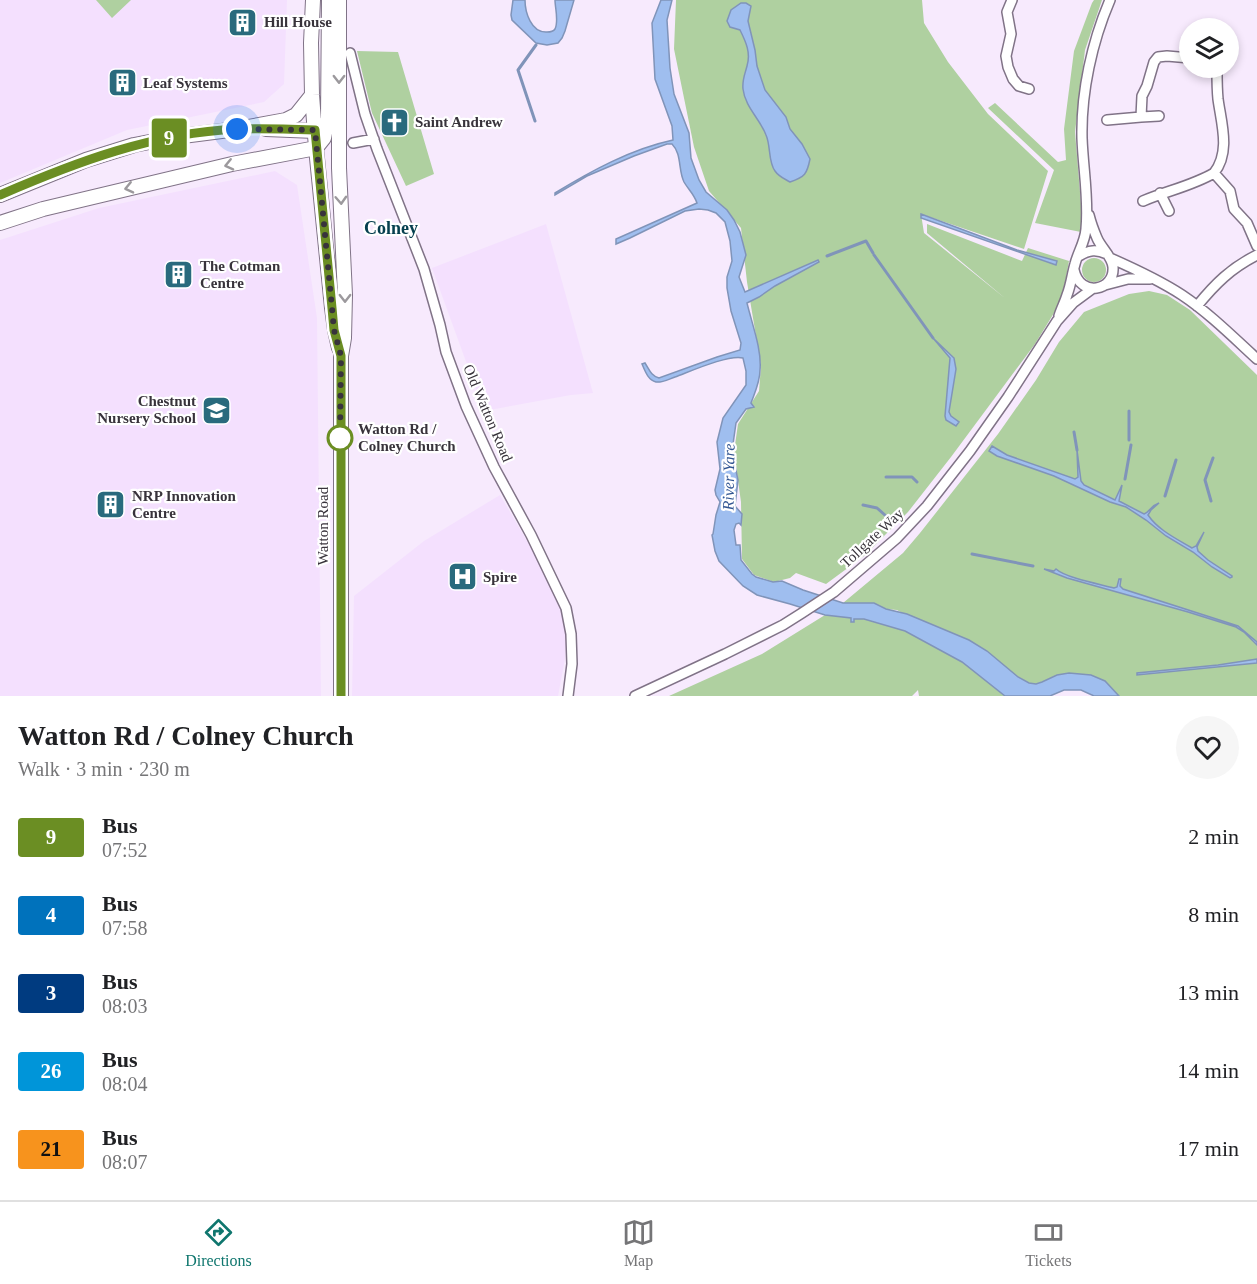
<!DOCTYPE html>
<meta charset="utf-8">
<style>
body{margin:0;font-family:Georgia,serif;background:#f6f6f6;color:#202124;height:100vh;display:flex;flex-direction:column;font-size:22px;white-space:nowrap}
*{box-sizing:border-box;margin:0}
p{font-size:20px;color:#757577}
.icon{flex:none;width:33px;height:33px;fill:none;stroke:currentColor;stroke-width:2;stroke-linecap:round;stroke-linejoin:round}
.map{position:relative;height:696px;overflow:hidden}
.drawer{display:flex;flex-direction:column;background:#fff;flex:1}
.drawer>*{flex:none}
.badge{padding:0 12px;border-radius:4px;font-size:21px;line-height:39px}
.controls{position:absolute;left:1179px;top:18px;display:grid;gap:12px}
.controls a{display:grid;place-items:center;width:60px;height:60px;border-radius:50%;background:#fff;box-shadow:0 3px 9px #0003;font-size:30px}
.you{position:absolute;width:30px;height:30px;margin:-15px;border:4px solid #fff;border-radius:50%;background:#1a73e8;box-shadow:0 0 0 9px #1a73e833}
.map>.badge{position:absolute;translate:-50% -50%;box-shadow:0 0 0 3px #fff}
.round{display:grid;place-items:center;flex:none;width:63px;height:63px;border-radius:32px;background:#f6f6f6}
.head{display:flex;align-items:center;justify-content:space-between;height:102px;padding:0 18px}
h1{font-size:28px;font-weight:600;line-height:45px}
ul{padding:0;list-style:none}
li{display:flex;align-items:center;gap:18px;height:78px;padding:0 18px}
li div{flex:1}
li b{display:block;font-size:22px}
li em{font-style:normal}
li .badge{min-width:66px;font-weight:700;text-align:center}
.dock{display:flex;justify-content:space-around;align-items:center;height:84px;border-top:2px solid #e0e0e0;background:#fff;font-size:16px;color:#757577}
.dock a{display:grid;justify-items:center;gap:3px}
.dock .current{color:#0f766e}
.map>svg:first-child{display:block}
.built{fill:#f4e0fe}
.green{fill:#afd0a0}
.water{fill:#9fbeef;stroke:#8094b9;stroke-width:1.5}
.lines{fill:none;stroke-linecap:round;stroke-linejoin:round}
.stream{stroke:#8094b9;stroke-width:3}
.street-casing{stroke:#807387;stroke-width:12}
.secondary-casing{stroke:#807387;stroke-width:16}
.street{stroke:#fff;stroke-width:9}
.secondary{stroke:#fff;stroke-width:14}
.oneway{stroke:#9c999d}
.line-casing{stroke:#fff;stroke-width:14}
.line{stroke:#6b8e23;stroke-width:9}
.walk{stroke:#38333b;stroke-width:6;stroke-dasharray:0 10.8}
.stop-dot{fill:#fff;stroke:#6b8e23;stroke-width:3}
.labels{text-anchor:middle;stroke-width:4.5;stroke-linejoin:round;paint-order:stroke}
.poi-label{font-size:15px;font-weight:bold;fill:#38333b;stroke:#fff;text-anchor:start}
.street-label{font-size:15px;fill:#38333b;stroke:#fff}
.stop-label{font-size:15px;font-weight:bold;fill:#38333b;stroke:#fff;text-anchor:start}
.water-label{font-size:16px;font-style:italic;fill:#315592;stroke:#fff}
.quarter-label{font-size:18px;font-weight:bold;fill:#06404f;stroke:#fff}
</style>
<div class="map">
<svg width="1257" height="696" viewBox="0 0 1257 696">
<rect width="100%" height="100%" fill="#f7eafd"/>
<path class="built" d="M 0,0 L 287,0 L 284,84 L 264,102 L 127,130 L 0,183 Z
M 275,171 L 297,185 L 317,318 L 321,696 L 0,696 L 0,240 L 99,208 Z
M 546,224 L 593,393 L 571,395 L 484,411 L 432,268 Z
M 500,495 L 537,558 L 560,603 L 566,630 L 565,659 L 558,696 L 352,696 L 354,596 L 424,541 Z"/>
<path class="green" d="M 96,0 L 131,0 L 112,18 Z
M 676,0 L 922,0 L 924,23 L 948,62 L 988,114 L 1048,171 L 1024,249 L 921,214 L 924,233 L 1006,299 L 927,233 L 927,224 L 1022,261 L 1028,248 L 1069,261 L 1064,288 L 1057,308 L 1035,344 L 951,457 L 908,512 L 864,556 L 826,584 L 796,573 L 790,578 L 774,582 L 754,575 L 742,559 L 741,502 L 734,452 L 738,424 L 759,391 L 761,366 L 747,282 L 741,228 L 709,191 L 694,147 L 674,49 Z
M 1094,0 L 1102,0 L 1085,50 L 1075,132 L 1082,216 L 1081,232 L 1035,223 L 1054,170 L 988,108 L 995,103 L 1058,162 L 1066,160 L 1064,129 L 1074,51 L 1092,3 Z
M 357,51 L 398,52 L 434,174 L 406,186 L 372,113 Z
M1082 270a12 12 0 1 1 24 0a12 12 0 1 1-24 0Z
M 1149,291 L 1167,295 L 1190,310 L 1257,375 L 1257,696 L 1119,696 L 1105,681 L 1057,675 L 1042,682 L 1036,684 L 1029,683 L 897,610 L 886,609 L 874,603 L 843,603 L 903,553 L 920,533 L 998,434 L 1036,380 L 1059,342 L 1084,312 L 1129,294 Z
M 825,615 L 852,618 L 852,620 L 854,619 L 864,619 L 905,631 L 962,662 L 1005,696 L 919,696 L 918,690 L 912,696 L 669,696 L 762,654 Z"/>
<path class="water" d="M 513,0 L 525,0 C 525,12 531,33 547,32 C 550,32 553,32 555,29 C 559,21 555,8 555,0 L 574,0 L 565,31 L 562,38 L 558,43 L 547,45 L 536,43 L 512,20 L 511,15 Z
M 661,0 L 672,0 L 667,20 L 670,68 L 674,94 L 689,133 L 691,158 L 699,180 L 706,192 L 727,210 L 734,220 L 740,232 L 746,255 L 739,277 L 745,292 L 818,260 L 819,262 L 775,286 L 759,297 L 747,303 C 752,324 762,350 760,370 C 760,382 755,392 751,403 L 754,407 L 746,409 L 736,423 L 732,451 L 738,480 L 735,506 L 742,514 L 741,525 L 739,523 L 736,524 L 734,530 L 736,545 L 740,545 L 741,560 L 752,574 L 756,577 L 773,582 L 782,581 L 803,590 L 843,603 L 874,603 L 886,609 L 907,614 L 969,640 L 987,651 L 1018,677 L 1029,683 L 1036,684 L 1042,682 L 1057,675 L 1069,673 L 1091,675 L 1105,681 L 1119,696 L 1094,696 L 1081,690 L 1064,690 L 1050,696 L 1005,696 L 962,662 L 905,631 L 864,619 L 854,619 L 854,622 L 851,622 L 851,618 L 825,615 L 790,604 L 757,595 L 743,586 L 719,561 L 715,551 L 712,535 L 713,534 L 716,515 L 720,502 L 716,495 L 715,490 L 720,469 L 717,442 L 723,418 L 746,385 L 746,371 L 743,358 C 729,354 689,372 675,377 C 669,379 662,383 656,382 C 648,380 645,371 642,364 L 645,363 C 649,369 651,376 659,378 L 717,357 L 740,350 L 741,343 L 731,311 L 727,288 L 727,277 L 732,261 L 730,241 L 725,222 L 716,213 L 708,210 L 699,209 L 685,211 L 630,238 L 616,244 L 616,239 L 697,203 C 694,194 688,189 684,182 C 678,170 682,154 672,144 L 667,144 L 634,156 L 587,176 L 555,195 L 555,193 C 591,171 631,149 673,140 L 672,126 L 655,79 L 652,23 Z
M 741,3 L 746,3 L 751,6 L 748,21 L 755,50 L 757,66 L 765,90 L 786,117 L 790,129 L 802,144 L 810,159 C 807,174 805,177 790,182 C 785,179 779,177 775,171 C 768,162 771,146 766,135 C 760,119 745,107 743,89 C 742,80 745,74 747,66 C 751,53 746,42 740,30 L 730,27 L 727,21 L 731,10 Z
M 921,214 L 1017,250 L 1057,261 L 1056,265 L 921,218 Z
M 933,338 L 954,358 L 956,369 L 949,412 L 951,416 L 959,422 L 956,426 L 946,420 L 945,416 L 950,358 Z
M 992,446 L 1007,455 L 1075,479 L 1078,477 L 1077,450 L 1081,481 L 1084,485 L 1115,500 L 1122,485 L 1119,501 L 1144,514 C 1150,512 1150,506 1159,503 L 1151,510 L 1148,515 C 1158,530 1177,539 1192,548 L 1196,546 L 1204,532 L 1197,547 L 1198,551 L 1208,560 L 1232,576 L 1232,577 L 1230,578 L 1212,567 L 1193,552 L 1166,536 L 1146,520 L 1126,507 L 1110,502 L 1054,476 L 997,456 L 989,451 Z
M 1044,569 L 1054,571 L 1056,569 C 1066,578 1099,584 1114,588 L 1117,587 L 1119,579 L 1121,579 L 1120,586 L 1123,589 L 1238,626 L 1257,642 L 1257,645 L 1244,632 L 1236,627 L 1188,612 L 1067,578 Z
M 1257,659 L 1257,663 L 1137,675 L 1137,673 L 1218,665 Z"/>
<g class="lines">
<path class="stream" d="M 535,121 L 518,70 L 536,45
M 874,255 L 933,338
M 827,256 L 866,241 L 873,253
M 1129,411 L 1129,440
M 1074,432 L 1077,450
M 886,477 L 912,477 L 917,482
M 1125,479 L 1131,445
M 1165,496 L 1176,460
M 1211,501 L 1205,480 L 1213,458
M 863,505 L 877,508 L 886,516
M 972,554 L 1033,566"/>
<defs>
<path id="street" d="M 1012,0 L 1007,12 L 1011,34 L 1006,56 L 1008,67 L 1013,79 L 1019,86 L 1029,89
M 350,53 L 365,114 L 377,149 L 424,269 L 440,325 L 446,352 L 466,406 L 494,467 L 531,535 L 566,608 L 571,634 L 572,664 L 568,696
M 1215,68 L 1217,70 C 1217,79 1217,89 1218,99 C 1221,122 1231,152 1214,173 L 1230,191 L 1234,209 L 1247,223 L 1257,246
M 1141,117 L 1159,116
M 1107,120 L 1141,117 L 1142,96 L 1147,86 L 1154,62 L 1158,57 L 1167,56 L 1190,58
M 353,143 L 374,139
M 1160,193 L 1169,211
M 1143,201 C 1166,191 1192,186 1214,173
M 1079,256 C 1089,250 1096,249 1107,254
M 1110,258 C 1135,269 1159,280 1182,295 C 1209,313 1233,337 1257,359
M 1074,270 C 1080,298 1115,291 1113,267 C 1112,256 1101,248 1097,238 C 1094,231 1091,223 1089,215
M 1105,285 L 1128,279 L 1150,279
M 1197,306 C 1215,284 1231,268 1257,255
M 1059,316 C 1061,309 1065,302 1067,295 C 1071,285 1072,274 1075,264 C 1078,252 1085,242 1086,229 C 1089,199 1083,168 1082,138 C 1081,92 1092,42 1110,0
M 635,696 L 725,654 L 783,625 L 802,613 L 834,592 L 897,538 L 927,506 L 970,451 L 1008,397 L 1057,321 L 1073,303 L 1092,289"/>
<path id="secondary" d="M 313,0 L 311,43 L 312,95 L 316,148 L 332,308 L 335,330 L 339,348
M 339,0 L 339,168 L 345,295 L 344,338 L 341,356 L 341,696
M 266,129 L 315,131
M 316,148 L 324,138 L 328,118 L 329,0
M 0,195 L 86,160 L 134,145 L 175,137 L 237,129 L 286,120 L 296,115 L 312,95
M 0,223 L 43,209 L 232,164 L 316,148"/>
</defs>
<use href="#street" class="street-casing"/>
<use href="#secondary" class="secondary-casing"/>
<use href="#street" class="street"/>
<use href="#secondary" class="secondary"/>
</g>
<defs><path id="oneway-chevron" d="M-2-3.5L2.5 0L-2 3.5" fill="none" stroke-width="1.6" stroke-linecap="round" stroke-linejoin="round" transform="scale(1.5)"/></defs>
<g class="oneway">
<use href="#oneway-chevron" transform="translate(339 79) rotate(90)"/>
<use href="#oneway-chevron" transform="translate(229 165) rotate(167)"/>
<use href="#oneway-chevron" transform="translate(129 188) rotate(167)"/>
<use href="#oneway-chevron" transform="translate(341 200) rotate(87)"/>
<use href="#oneway-chevron" transform="translate(345 298) rotate(90)"/>
</g>
<g class="lines">
<defs>
<path id="line" d="M 0,195 C 76,162 153,133 237,129 C 262,128 289,129 315,130 L 332,308 L 334,330 L 341,356 L 341,696"/>
</defs>
<use href="#line" class="line-casing"/>
<use href="#line" class="line"/>
<path class="walk" d="M 237,129 L 315,130 L 332,308 L 334,330 L 341,356 L 340,438"/>
</g>
<defs>
<symbol id="building-square" viewBox="-11 -11 22 22"><rect x="-9" y="-9" width="18" height="18" rx="4" fill="#296a7d" stroke="#fff"/><path d="M-4-6H4V6H1V3H-1V6H-4ZM-2.5-4.3h1.7v1.8h-1.7ZM.8-4.3h1.7v1.8H.8ZM-2.5-1h1.7V.8h-1.7ZM.8-1h1.7V.8H.8Z" fill="#fff"/></symbol>
<symbol id="church-square" viewBox="-11 -11 22 22"><rect x="-9" y="-9" width="18" height="18" rx="4" fill="#296a7d" stroke="#fff"/><path d="M-1.2-6h2.4v3.5h3.3v2.4h-3.3V6h-2.4V-.1h-3.3v-2.4h3.3Z" fill="#fff"/></symbol>
<symbol id="school-square" viewBox="-11 -11 22 22"><rect x="-9" y="-9" width="18" height="18" rx="4" fill="#296a7d" stroke="#fff"/><path d="M0-5L7-2L0 1L-7-2ZM-4 1L0 2.5L4 1V4Q0 6-4 4Z" fill="#fff"/></symbol>
<symbol id="hospital-square" viewBox="-11 -11 22 22"><rect x="-9" y="-9" width="18" height="18" rx="4" fill="#296a7d" stroke="#fff"/><path d="M-5-5h3v3.5h4V-5h3V5h-3V1.5h-4V5h-3Z" fill="#fff"/></symbol>
</defs>
<g fill-rule="evenodd">
<use href="#building-square" x="226" y="6" width="33" height="33"/>
<use href="#building-square" x="106" y="66" width="33" height="33"/>
<use href="#church-square" x="378" y="106" width="33" height="33"/>
<use href="#building-square" x="162" y="258" width="33" height="33"/>
<use href="#school-square" x="200" y="394" width="33" height="33"/>
<use href="#building-square" x="94" y="488" width="33" height="33"/>
<use href="#hospital-square" x="446" y="560" width="33" height="33"/>
</g>
<circle class="stop-dot" cx="340" cy="438" r="12"/>
<g class="labels">
<g class="poi-label">
<text x="264" y="27">Hill House</text>
<text x="143" y="88">Leaf Systems</text>
<text x="415" y="127">Saint Andrew</text>
<text x="200" y="271">The Cotman<tspan x="200" dy="17">Centre</tspan></text>
<text x="196" y="406" text-anchor="end">Chestnut<tspan x="196" dy="17">Nursery School</tspan></text>
<text x="132" y="501">NRP Innovation<tspan x="132" dy="17">Centre</tspan></text>
<text x="483" y="582">Spire</text>
</g>
<g class="street-label">
<text transform="translate(488 413) rotate(67)" y="5">Old Watton Road</text>
<text transform="translate(323 526) rotate(-90)" y="5">Watton Road</text>
<text transform="translate(872 538) rotate(-43)" y="5">Tollgate Way</text>
</g>
<g class="stop-label">
<text x="358" y="434">Watton Rd /<tspan x="358" dy="17">Colney Church</tspan></text>
</g>
<g class="water-label">
<text transform="translate(728 477) rotate(-89)" y="6">River Yare</text>
</g>
<g class="quarter-label">
<text x="391" y="234">Colney</text>
</g>
</g>
</svg>
<div class="controls">
<a><svg class="icon" aria-label="layers" viewBox="0 0 24 24"><path d="M12 4l9 5-9 5-9-5zM3 14l9 5 9-5"/></svg></a>
</div>
<div class="you" style="left:237px;top:129px"></div>
<b class="badge" style="left:169px;top:138px;background:#6b8e23;color:#fff">9</b>
</div>
<section class="drawer">
<div class="head"><div><h1>Watton Rd / Colney Church</h1><p>Walk · 3 min · 230 m</p></div><a class="round"><svg class="icon" aria-label="heart" viewBox="0 0 24 24"><path d="M12 20l-8-8c-3-5 5-10 8-4 3-6 11-1 8 4z"/></svg></a></div>
<ul>
<li><span class="badge" style="background:#6b8e23;color:#fff">9</span><div><b>Bus</b><p>07:52</p></div><em>2 min</em></li>
<li><span class="badge" style="background:#0072bc;color:#fff">4</span><div><b>Bus</b><p>07:58</p></div><em>8 min</em></li>
<li><span class="badge" style="background:#003b80;color:#fff">3</span><div><b>Bus</b><p>08:03</p></div><em>13 min</em></li>
<li><span class="badge" style="background:#0095d9;color:#fff">26</span><div><b>Bus</b><p>08:04</p></div><em>14 min</em></li>
<li><span class="badge" style="background:#f7931d;color:#111">21</span><div><b>Bus</b><p>08:07</p></div><em>17 min</em></li>
</ul>
</section>
<nav class="dock">
<a class="current"><svg class="icon" aria-label="directions" viewBox="0 0 24 24"><path d="M12 3l9 9-9 9-9-9zM9 14v-3h6M13 9l2 2-2 2"/></svg>Directions</a>
<a><svg class="icon" aria-label="map" viewBox="0 0 24 24"><path d="M3 6l6-2 6 2 6-2v14l-6 2-6-2-6 2zM9 4v14M15 6v14"/></svg>Map</a>
<a><svg class="icon" aria-label="tickets" viewBox="0 0 24 24"><path d="M3 7h18v10H3zM15 7v10"/></svg>Tickets</a>
</nav>
